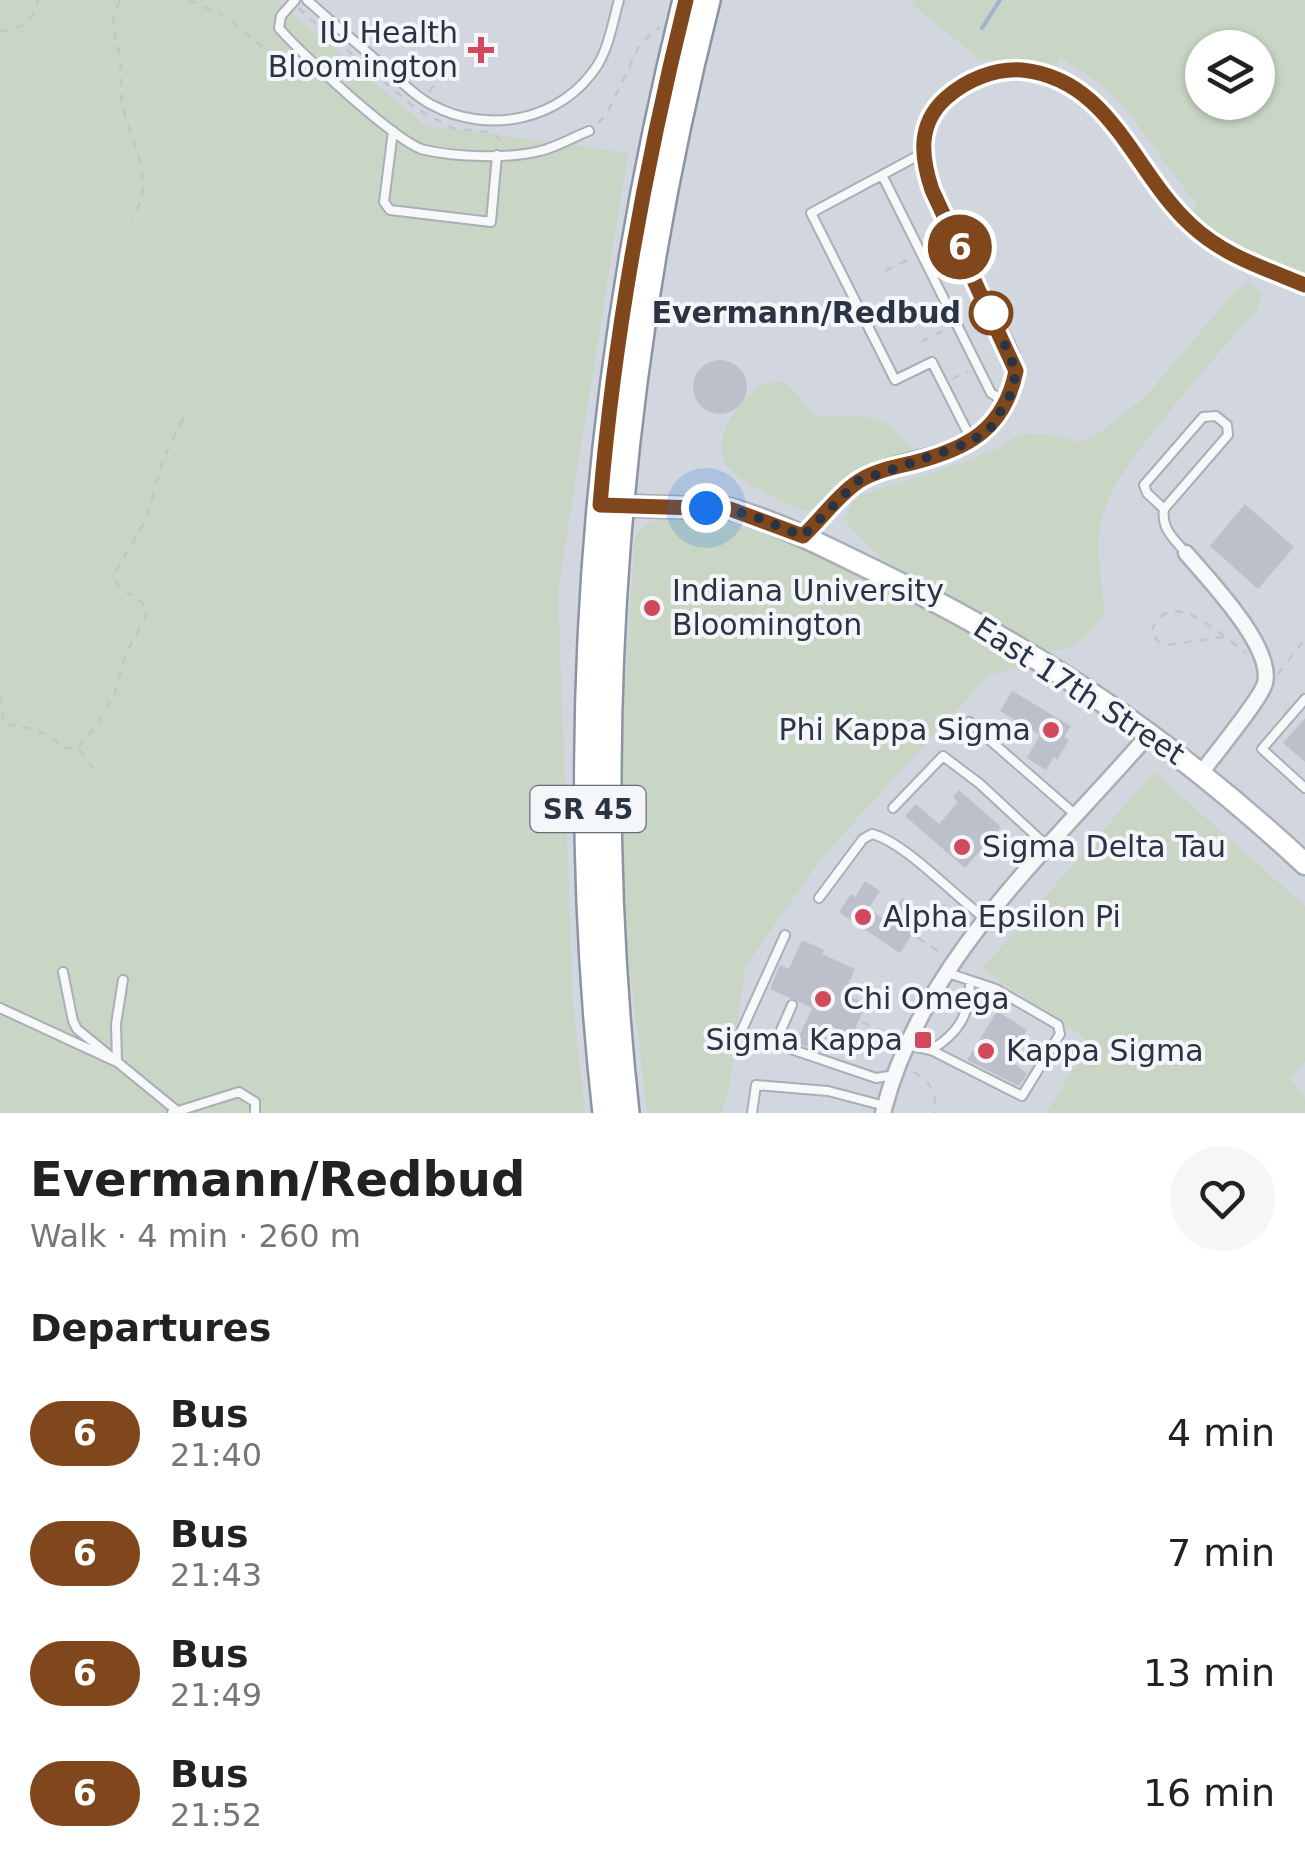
<!DOCTYPE html>
<meta charset="utf-8">
<style>
body{margin:0;font-family:"DejaVu Sans",sans-serif;background:#f6f6f6;color:#222;height:100vh;display:flex;flex-direction:column;font-size:38px;white-space:nowrap}
*{box-sizing:border-box;margin:0}
p{font-size:32px;color:#767676}
.icon{flex:none;width:55px;height:55px;fill:none;stroke:currentColor;stroke-width:2;stroke-linecap:round;stroke-linejoin:round}
.map{position:relative;height:1113px;overflow:hidden}
.panel{display:flex;flex-direction:column;background:#fff;flex:1}
.panel>*{flex:none}
.badge{padding:0 20px;border-radius:32px;font-size:35px;line-height:65px}
.controls{position:absolute;left:1185px;top:30px;display:grid;gap:20px}
.controls a{display:grid;place-items:center;width:90px;height:90px;border-radius:50%;background:#fff;box-shadow:0 2px 8px #0004;font-size:50px}
.you{position:absolute;width:50px;height:50px;margin:-25px;border:8px solid #fff;border-radius:50%;background:#1a73e8;box-shadow:0 0 0 15px #1a73e833}
.map>.badge{position:absolute;translate:-50% -50%;box-shadow:0 0 0 5px #fff}
h2{padding:0 30px;font-size:38px;line-height:90px}
.round{display:grid;place-items:center;flex:none;width:105px;height:105px;border-radius:52px;background:#f6f6f6}
.headline{display:flex;align-items:center;justify-content:space-between;height:170px;padding:0 30px}
h1{font-size:48px;font-weight:800;line-height:75px}
ul{padding:0;list-style:none}
li{display:flex;align-items:center;gap:30px;height:120px;padding:0 30px}
li div{flex:1}
li b{display:block;font-size:38px}
li em{font-style:normal}
li .badge{min-width:110px;font-weight:700;text-align:center}
.map>svg:first-child{display:block}
.built{fill:#d2d6de;fill-rule:evenodd}
.green{fill:#c9d6c5;fill-rule:evenodd}
.lines{fill:none;stroke-linecap:round;stroke-linejoin:round}
.stream{stroke:#9fb4cc;stroke-width:4}
.building{fill:#bbc0ca}
.lane-casing{stroke:#a9aeb7;stroke-width:12}
.street-casing{stroke:#a9aeb7;stroke-width:19}
.secondary-casing{stroke:#a9aeb7;stroke-width:25}
.highway-casing{stroke:#8b94a3;stroke-width:30}
.path{stroke:#c2c5cb;stroke-width:2.5;stroke-dasharray:8 8;stroke-linecap:butt}
.lane{stroke:#f7f8fa;stroke-width:8}
.street{stroke:#f7f8fa;stroke-width:14}
.secondary{stroke:#fff;stroke-width:20}
.highway{stroke:#fff;stroke-width:25}
.line-casing{stroke:#fff;stroke-width:22}
.line{stroke:#80471c;stroke-width:15}
.walk{stroke:#2b3445;stroke-width:10;stroke-dasharray:0 18}
.poi-dot{fill:#d1495b;stroke:#f4f6f9;stroke-width:4}
.stop-dot{fill:#fff;stroke:#80471c;stroke-width:5}
.labels{text-anchor:middle;stroke-width:8;stroke-linejoin:round;paint-order:stroke}
.shield{fill:#f4f6f9;stroke:#676e7b;stroke-width:2.5}
.shield-label{font-size:28px;font-weight:bold;fill:#2b3445}
.poi-label{font-size:30px;fill:#2b3445;stroke:#f4f6f9;text-anchor:start}
.stop-label{font-size:30px;font-weight:bold;fill:#2b3445;stroke:#f4f6f9;text-anchor:end}
.street-label{font-size:30px;fill:#2b3445;stroke:#f4f6f9}
</style>
<div class="map">
<svg width="1305" height="1113" viewBox="0 0 1305 1113">
<rect width="100%" height="100%" fill="#e4e7ec"/>
<path class="built" d="M 0,0 L 1305,0 L 1305,1113 L 0,1113 ZM 1202,48 L 1258,48 L 1258,102 L 1202,102 Z"/>
<path class="green" d="M 0,0 L 276,0 L 425,125 L 628,153 L 558,590 L 573,1005 L 585,1113 L 0,1113 Z
M 916,0 L 1305,0 L 1305,275 C 1261,261 1224,244 1190,212 L 1197,204 C 1150,149 1128,92 1060,58 L 1055,69 L 979,59 L 912,4 ZM 1202,48 L 1258,48 L 1258,102 L 1202,102 Z
M 1249,283 L 1262,292 L 1258,308 C 1220,354 1111,468 1101,521 C 1095,553 1102,583 1105,614 C 1082,642 1072,653 1035,651 C 971,613 891,580 845,520 L 855,497 L 959,464 L 997,449 L 1020,434 L 1053,435 L 1079,442 L 1099,433 L 1145,397 L 1235,291 Z
M 780,381 C 800,391 800,405 817,417 C 861,413 889,412 915,453 L 870,463 L 807,511 C 791,508 741,482 730,469 C 707,443 736,404 758,388 C 764,383 772,383 780,381 Z
M 706,519 C 775,529 837,566 898,597 C 942,619 986,641 1029,665 L 989,675 L 823,856 L 745,967 L 729,1090 L 721,1113 L 647,1113 C 636,1010 618,905 619,801 C 620,714 631,628 634,542 C 644,510 677,520 706,519 Z
M 1154,772 L 1305,906 L 1305,1061 L 1291,1079 L 1305,1098 L 1305,1113 L 1046,1113 L 1090,1042 L 982,969 Z"/>
<g class="lines">
<path class="stream" d="M 982,28 L 1000,0"/>
</g>
<path class="building" d="M693 387a27 27 0 1 1 54 0a27 27 0 1 1-54 0Z
M 1245,504 L 1294,547 L 1258,589 L 1210,546 Z
M 1012,691 L 1071,726 L 1064,737 L 1069,740 L 1057,760 L 1054,757 L 1046,770 L 1027,758 L 1040,735 L 1000,711 Z
M 1305,718 L 1305,762 L 1283,743 Z
M 959,790 L 1001,827 L 965,868 L 905,816 L 916,804 L 939,824 L 958,802 L 953,797 Z
M 865,881 L 880,891 L 868,909 L 887,921 L 902,898 L 919,910 L 909,925 L 915,930 L 900,953 L 839,912 L 851,894 L 855,897 Z
M 802,940 L 824,950 L 822,954 L 855,969 L 844,994 L 866,1004 L 852,1036 L 831,1026 L 820,1051 L 796,1043 L 812,1008 L 770,989 L 780,965 L 789,969 Z
M 997,1011 L 1027,1030 L 1009,1059 L 1027,1074 L 1019,1086 L 967,1060 Z"/>
<g class="lines">
<defs>
<path id="lane" d="M 295,0 L 281,16 L 279,28 C 299,52 399,145 425,150 C 455,157 510,159 540,151 C 557,147 573,137 589,131
M 307,0 C 334,24 362,48 389,71 C 403,83 416,97 432,105 C 488,135 561,121 597,66 C 609,47 613,21 619,0
M 393,131 L 384,202 L 390,210 L 491,222 L 497,155
M 923,153 L 811,213 L 895,380 L 932,362 L 972,441
M 882,175 L 991,393 L 1007,403
M 1164,509 L 1147,493 L 1144,485 L 1203,417 L 1216,416 L 1227,425 L 1228,435 L 1164,509 C 1161,528 1173,538 1186,553
M 1305,699 L 1262,749 L 1305,788
M 969,722 L 1077,816
M 893,808 L 943,756 L 980,784 L 1048,847
M 819,898 L 863,839 L 872,834 C 905,842 956,898 987,920
M 785,935 L 741,1032 L 876,1078 L 895,1075
M 63,972 L 73,1021 L 77,1029 L 176,1110
M 0,1008 L 117,1062 L 116,1024 L 123,980
M 775,1044 L 792,1005
M 906,1045 L 931,1050 L 1022,1096 L 1060,1034 L 1058,1025 L 996,989 L 948,973
M 931,1050 C 959,1033 970,1014 970,982
M 172,1113 L 239,1092 L 255,1102 L 255,1113
M 752,1113 L 756,1085 L 828,1091 L 885,1106"/>
<path id="street" d="M 803,536 C 821,519 838,495 859,481 C 906,449 976,465 1006,404 C 1015,386 1016,371 1010,352 L 932,190 C 921,157 918,124 946,98 C 966,80 995,68 1022,70 C 1111,79 1133,173 1191,225 C 1224,256 1264,268 1305,285
M 1186,553 C 1208,579 1274,647 1265,683 C 1261,699 1214,755 1202,772
M 883,1113 C 921,960 1051,848 1150,733"/>
<path id="secondary" d="M 606,505 L 730,509 C 781,523 829,549 877,572 C 1040,651 1172,740 1305,864"/>
<path id="highway" d="M 606,1113 C 564,739 596,364 686,0
M 626,1113 C 585,739 615,364 707,0"/>
</defs>
<use href="#lane" class="lane-casing"/>
<use href="#street" class="street-casing"/>
<use href="#secondary" class="secondary-casing"/>
<use href="#highway" class="highway-casing"/>
<path class="path" d="M 120,0 C 119,2 115,12 114,14 C 111,29 119,46 120,61 C 122,76 119,92 123,107 C 130,144 159,182 131,218
M 189,0 L 230,19 L 302,81
M 298,8 L 415,108 L 452,128 L 494,133 L 502,144
M 0,31 C 21,29 35,21 38,0
M 429,92 L 441,77
M 598,123 L 607,114 L 640,44 L 660,27
M 885,271 L 911,258
M 921,342 L 947,329
M 952,379 L 968,371
M 1223,637 L 1167,645 L 1160,643 L 1151,633 C 1168,581 1223,637 1246,653
M 1278,674 L 1305,639
M 0,695 L 4,724 L 36,729 L 66,748 L 78,747 L 92,766 L 91,774
M 78,747 L 96,726 L 115,693 L 126,653 L 145,618 L 146,607 C 136,593 114,592 115,573 L 146,519 L 164,457 L 185,415
M 938,951 L 915,936 L 927,917 L 951,901
M 862,1022 L 895,1037
M 914,1072 C 931,1083 937,1092 935,1113"/>
<use href="#lane" class="lane"/>
<use href="#street" class="street"/>
<use href="#secondary" class="secondary"/>
<use href="#highway" class="highway"/>
</g>
<g class="lines">
<defs>
<path id="line" d="M 686,0 C 645,166 614,334 600,505 L 730,509 L 803,536 C 821,519 839,494 859,481 C 875,471 894,467 912,463 C 967,449 1004,430 1016,371 L 932,190 C 921,157 917,124 946,98 C 966,80 995,68 1022,70 C 1111,79 1133,172 1191,225 C 1224,256 1264,268 1305,285"/>
</defs>
<use href="#line" class="line-casing"/>
<use href="#line" class="line"/>
<path class="walk" d="M 706,508 L 748,514 L 803,536 L 858,481 L 949,450 L 972,441 L 991,427 L 1012,392 L 1016,371 L 989,308 L 991,313"/>
</g>
<g class="poi-dot">
<path d="M476 35h10v10h10v10h-10v10h-10v-10h-10v-10h10z"/>
<circle cx="652" cy="608" r="10"/>
<circle cx="1051" cy="730" r="10"/>
<circle cx="962" cy="847" r="10"/>
<circle cx="863" cy="917" r="10"/>
<circle cx="823" cy="999" r="10"/>
<rect x="913" y="1030" width="20" height="20" rx="5"/>
<circle cx="986" cy="1051" r="10"/>
</g>
<circle class="stop-dot" cx="991" cy="313" r="20"/>
<g class="labels">
<rect class="shield" x="530.5" y="786" width="115" height="46" rx="8"/>
<g class="shield-label">
<text x="588" y="819">SR 45</text>
</g>
<g class="poi-label">
<text x="458" y="43" text-anchor="end">IU Health<tspan x="458" dy="34">Bloomington</tspan></text>
<text x="672" y="601">Indiana University<tspan x="672" dy="34">Bloomington</tspan></text>
<text x="1031" y="740" text-anchor="end">Phi Kappa Sigma</text>
<text x="982" y="857">Sigma Delta Tau</text>
<text x="883" y="927">Alpha Epsilon Pi</text>
<text x="843" y="1009">Chi Omega</text>
<text x="903" y="1050" text-anchor="end">Sigma Kappa</text>
<text x="1006" y="1061">Kappa Sigma</text>
</g>
<g class="stop-label">
<text x="961" y="323">Evermann/Redbud</text>
</g>
<g class="street-label">
<text transform="translate(1079 691) rotate(33)" y="10">East 17th Street</text>
</g>
</g>
</svg>
<div class="controls">
<a><svg class="icon" aria-label="layers" viewBox="0 0 24 24"><path d="M12 4l9 5-9 5-9-5zM3 14l9 5 9-5"/></svg></a>
</div>
<div class="you" style="left:706px;top:508px"></div>
<b class="badge" style="left:960px;top:247px;background:#80471c;color:#fff">6</b>
</div>
<section class="panel">
<div class="headline"><div><h1>Evermann/Redbud</h1><p>Walk · 4 min · 260 m</p></div><a class="round"><svg class="icon" aria-label="heart" viewBox="0 0 24 24"><path d="M12 20l-8-8c-3-5 5-10 8-4 3-6 11-1 8 4z"/></svg></a></div>
<h2>Departures</h2>
<ul>
<li><span class="badge" style="background:#80471c;color:#fff">6</span><div><b>Bus</b><p>21:40</p></div><em>4 min</em></li>
<li><span class="badge" style="background:#80471c;color:#fff">6</span><div><b>Bus</b><p>21:43</p></div><em>7 min</em></li>
<li><span class="badge" style="background:#80471c;color:#fff">6</span><div><b>Bus</b><p>21:49</p></div><em>13 min</em></li>
<li><span class="badge" style="background:#80471c;color:#fff">6</span><div><b>Bus</b><p>21:52</p></div><em>16 min</em></li>
</ul>
</section>
